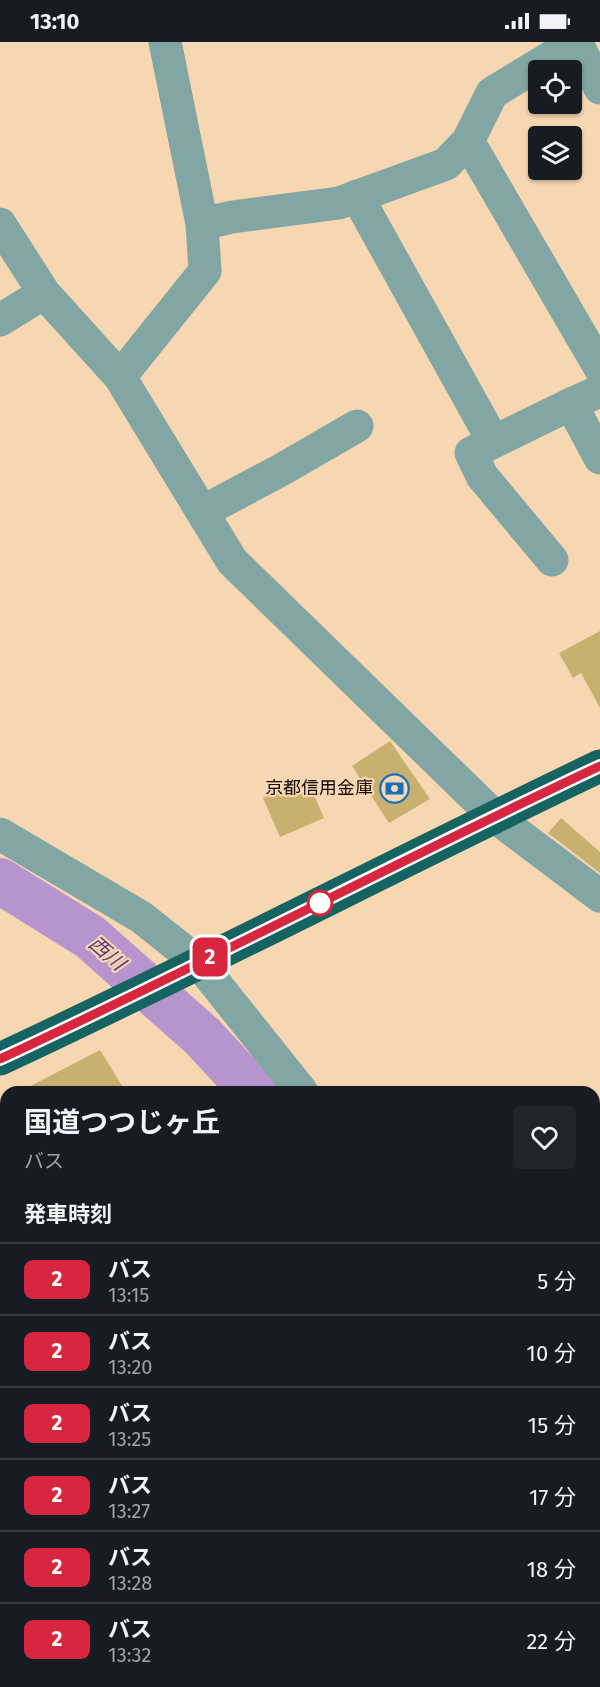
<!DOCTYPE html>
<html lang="ja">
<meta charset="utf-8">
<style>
body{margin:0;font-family:"Fira Sans","Noto Sans JP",sans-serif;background:#20242c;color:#f1f3f6;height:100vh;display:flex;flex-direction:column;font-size:22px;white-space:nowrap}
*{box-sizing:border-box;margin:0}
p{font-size:20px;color:#9ea1a6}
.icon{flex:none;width:33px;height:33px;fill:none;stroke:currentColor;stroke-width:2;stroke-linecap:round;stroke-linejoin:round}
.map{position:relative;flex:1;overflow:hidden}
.side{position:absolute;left:0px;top:1044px;width:600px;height:602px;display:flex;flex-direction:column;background:#171b24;border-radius:18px 18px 0 0;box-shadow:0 2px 4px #0004}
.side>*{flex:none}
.badge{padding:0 12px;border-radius:9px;font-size:21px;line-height:39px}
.buttons{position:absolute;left:528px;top:18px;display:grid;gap:12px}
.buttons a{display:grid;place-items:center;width:54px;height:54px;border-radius:6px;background:#171b24;box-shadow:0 2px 4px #0004;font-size:30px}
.map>.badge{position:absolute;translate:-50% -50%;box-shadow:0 0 0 3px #fff}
h2{padding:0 24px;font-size:22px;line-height:54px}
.round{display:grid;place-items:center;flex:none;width:63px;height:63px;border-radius:6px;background:#20242c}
.headline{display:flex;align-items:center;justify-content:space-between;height:102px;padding:0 24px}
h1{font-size:28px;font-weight:700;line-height:45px}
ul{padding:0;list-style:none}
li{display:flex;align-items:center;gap:18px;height:72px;padding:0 24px;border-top:2px solid #363941}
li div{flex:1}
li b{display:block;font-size:22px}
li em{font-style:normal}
li .badge{min-width:66px;font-weight:700;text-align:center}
.status{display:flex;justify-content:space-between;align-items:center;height:42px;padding:0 30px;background:#171b24;direction:ltr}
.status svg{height:16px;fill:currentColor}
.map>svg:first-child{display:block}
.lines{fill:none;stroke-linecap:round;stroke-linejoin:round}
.river{stroke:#b694ce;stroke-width:46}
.building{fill:#c8b16f}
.minor{stroke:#82a6a4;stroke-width:33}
.highway{stroke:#166461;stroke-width:33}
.line-casing{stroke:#fff;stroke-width:14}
.line{stroke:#d7263d;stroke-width:9}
.stop-dot{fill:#fff;stroke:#d7263d;stroke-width:3}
.labels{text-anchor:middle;stroke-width:4.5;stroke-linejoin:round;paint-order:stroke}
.poi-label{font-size:18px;fill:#130901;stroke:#f7d7b2;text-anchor:end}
.water-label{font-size:20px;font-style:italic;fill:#62377d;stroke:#f7d7b2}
</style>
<div class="status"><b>13:10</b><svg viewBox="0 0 49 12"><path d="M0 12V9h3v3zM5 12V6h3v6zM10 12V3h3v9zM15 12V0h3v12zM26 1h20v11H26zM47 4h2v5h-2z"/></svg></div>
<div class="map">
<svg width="600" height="1645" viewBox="0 0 600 1645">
<rect width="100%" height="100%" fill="#f7d7b2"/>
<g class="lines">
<path class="river" d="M 0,839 L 90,895 L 202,994 L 254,1050
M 594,1580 L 600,1596"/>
</g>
<path class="building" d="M 600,589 L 600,666 L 581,631 L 573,636 L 559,611 Z
M 390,699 L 430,757 L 389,781 L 352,724 Z
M 307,737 L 324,776 L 280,795 L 263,756 Z
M 561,776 L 600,810 L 600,831 L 548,791 Z
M 100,1008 L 126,1050 L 19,1050 Z"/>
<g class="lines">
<path class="minor" d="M 576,0 L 600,46
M 468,99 L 600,326
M 357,154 L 493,399
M 0,182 L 44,251 L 120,335 L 232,519 L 494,774 L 600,854
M 202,182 L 232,175 L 339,161 L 446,122 L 468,99 L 492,51 L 576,0
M 0,278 L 44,251
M 120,335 L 205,229 L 202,182 L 165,0
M 600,349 L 571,362 L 600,416
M 202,470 L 281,428 L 357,384
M 552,518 L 482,434 L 471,411 L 571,362
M 0,792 L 141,875 L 199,921 L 302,1050
M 0,1336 L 6,1334
M 594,1458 L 600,1469
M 318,1640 L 339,1645
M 581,1640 L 584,1645
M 59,1645 L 66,1640
M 376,1645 L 378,1640"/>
<path class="highway" d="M 0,1017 C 202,923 399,820 600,724"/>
</g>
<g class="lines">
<defs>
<path id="line" d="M 0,1017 C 202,923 398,819 600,724"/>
</defs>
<use href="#line" class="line-casing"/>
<use href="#line" class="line"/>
</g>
<defs>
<symbol id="bank-ring" viewBox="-11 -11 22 22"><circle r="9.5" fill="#f7d7b2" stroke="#176fbd" stroke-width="1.5"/><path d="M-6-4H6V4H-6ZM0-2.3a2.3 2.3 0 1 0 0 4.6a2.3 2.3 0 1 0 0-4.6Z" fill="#176fbd"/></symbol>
</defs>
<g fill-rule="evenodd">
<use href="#bank-ring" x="378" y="730" width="33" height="33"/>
</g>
<circle class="stop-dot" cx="320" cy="861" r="12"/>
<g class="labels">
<g class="poi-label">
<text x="373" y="752">京都信用金庫</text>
</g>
<g class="water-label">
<text transform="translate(107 911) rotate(41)" y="7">西川</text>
</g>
</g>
</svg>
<div class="buttons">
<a><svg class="icon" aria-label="locate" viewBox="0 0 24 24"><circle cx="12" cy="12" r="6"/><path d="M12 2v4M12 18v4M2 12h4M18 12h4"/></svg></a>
<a><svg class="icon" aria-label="layers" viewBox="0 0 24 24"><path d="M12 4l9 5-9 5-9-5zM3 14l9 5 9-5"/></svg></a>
</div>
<b class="badge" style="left:210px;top:915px;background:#d7263d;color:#fff">2</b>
<section class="side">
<div class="headline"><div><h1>国道つつじヶ丘</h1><p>バス</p></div><a class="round"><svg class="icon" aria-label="heart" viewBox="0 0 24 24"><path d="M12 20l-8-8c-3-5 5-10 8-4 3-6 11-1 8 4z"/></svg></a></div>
<h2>発車時刻</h2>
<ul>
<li><span class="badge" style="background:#d7263d;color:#fff">2</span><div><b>バス</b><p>13:15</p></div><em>5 分</em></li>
<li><span class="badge" style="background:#d7263d;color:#fff">2</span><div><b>バス</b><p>13:20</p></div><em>10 分</em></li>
<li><span class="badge" style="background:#d7263d;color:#fff">2</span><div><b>バス</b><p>13:25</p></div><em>15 分</em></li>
<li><span class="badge" style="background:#d7263d;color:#fff">2</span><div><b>バス</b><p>13:27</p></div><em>17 分</em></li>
<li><span class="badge" style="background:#d7263d;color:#fff">2</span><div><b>バス</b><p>13:28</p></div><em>18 分</em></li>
<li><span class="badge" style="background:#d7263d;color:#fff">2</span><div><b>バス</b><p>13:32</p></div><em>22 分</em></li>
</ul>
</section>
</div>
